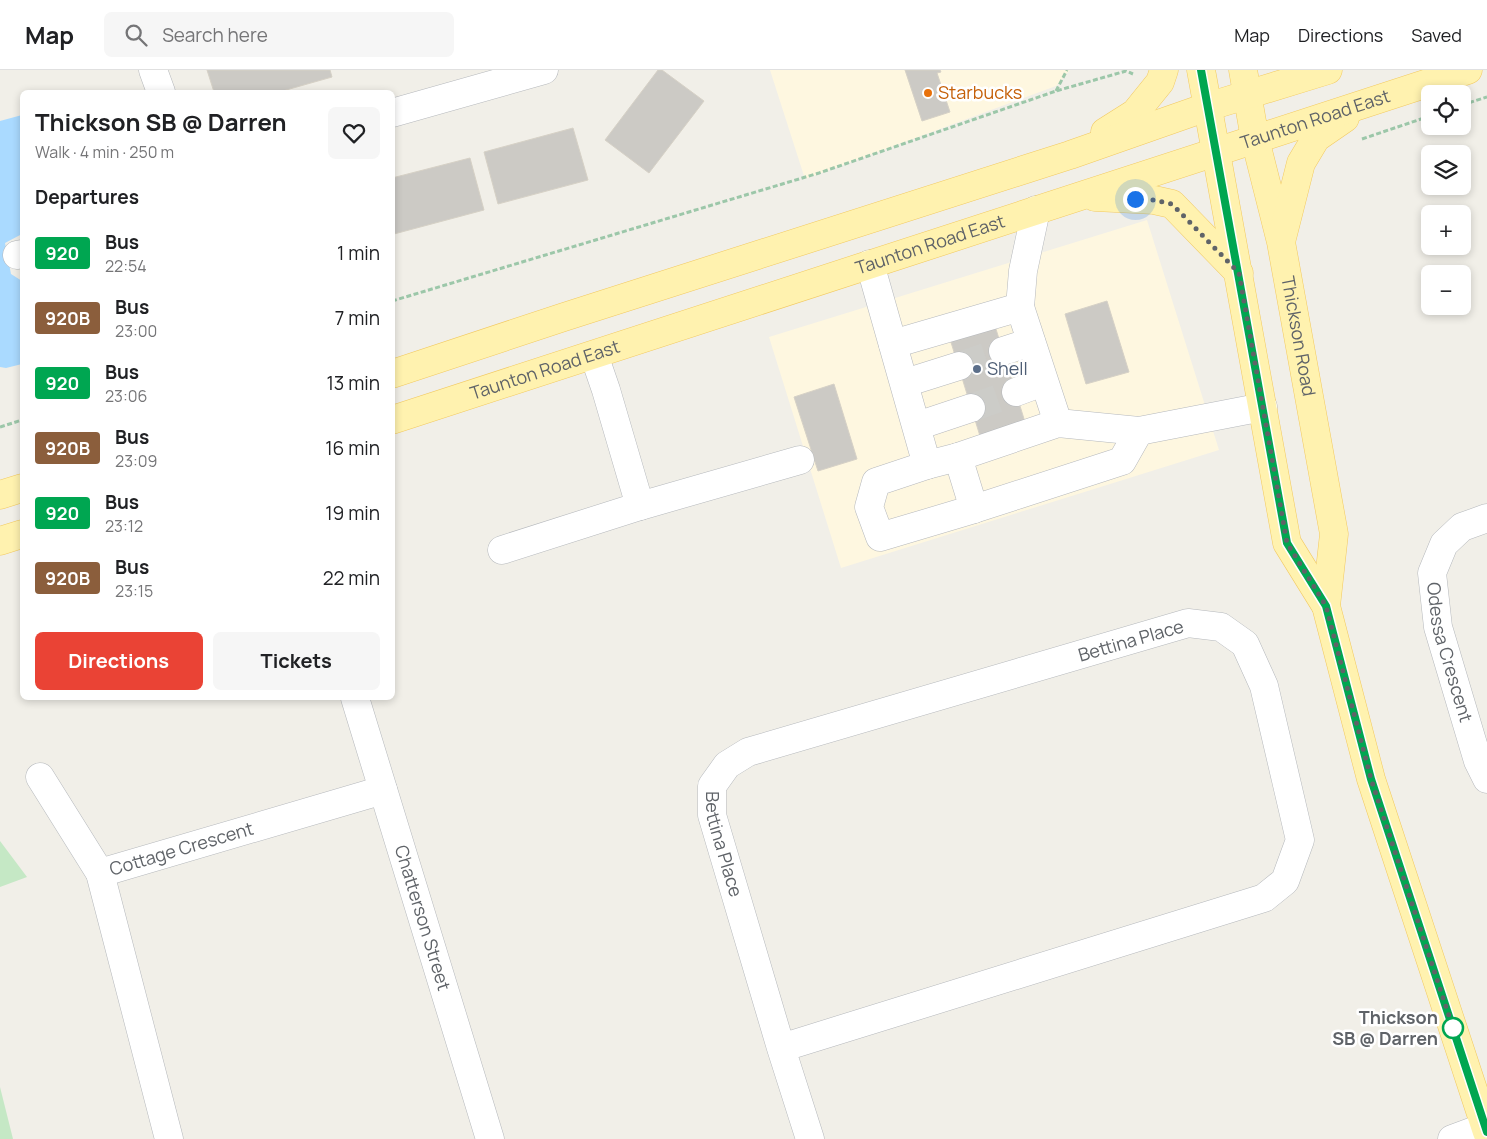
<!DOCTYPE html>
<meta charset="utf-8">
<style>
body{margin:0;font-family:Manrope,sans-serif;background:#f6f6f6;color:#202124;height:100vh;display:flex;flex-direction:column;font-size:19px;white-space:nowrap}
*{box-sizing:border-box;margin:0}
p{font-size:16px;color:#757577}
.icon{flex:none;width:28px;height:28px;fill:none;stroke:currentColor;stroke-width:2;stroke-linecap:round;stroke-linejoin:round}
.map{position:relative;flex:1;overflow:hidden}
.panel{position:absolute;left:20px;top:20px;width:375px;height:610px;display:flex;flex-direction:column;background:#fff;border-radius:8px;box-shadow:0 2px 8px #0003}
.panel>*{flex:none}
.badge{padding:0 10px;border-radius:4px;font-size:18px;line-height:32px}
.fabs{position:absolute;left:1421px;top:15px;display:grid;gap:10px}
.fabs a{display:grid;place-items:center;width:50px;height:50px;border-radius:8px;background:#fff;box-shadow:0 2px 8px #0003;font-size:25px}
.you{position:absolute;width:25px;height:25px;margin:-12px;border:4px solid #fff;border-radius:50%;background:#1a73e8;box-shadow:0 0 0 8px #1a73e833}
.map>.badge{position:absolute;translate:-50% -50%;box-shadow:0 0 0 2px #fff}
h2{padding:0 15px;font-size:19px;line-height:45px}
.round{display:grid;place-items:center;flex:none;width:52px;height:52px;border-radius:8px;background:#f6f6f6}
.overview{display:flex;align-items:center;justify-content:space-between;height:85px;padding:0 15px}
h1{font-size:24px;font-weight:700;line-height:38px}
.primary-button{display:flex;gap:10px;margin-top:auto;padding:10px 15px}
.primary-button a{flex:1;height:58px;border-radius:8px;background:#ea4335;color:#fff;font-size:20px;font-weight:700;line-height:58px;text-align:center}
.primary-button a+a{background:#f6f6f6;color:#202124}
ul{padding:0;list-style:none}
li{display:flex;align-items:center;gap:15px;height:65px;padding:0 15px}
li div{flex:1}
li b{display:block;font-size:19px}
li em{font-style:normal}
li .badge{min-width:55px;font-weight:700;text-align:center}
header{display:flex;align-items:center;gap:30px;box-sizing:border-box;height:70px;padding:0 25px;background:#fff;border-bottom:1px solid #e0e0e0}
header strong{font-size:24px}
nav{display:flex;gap:28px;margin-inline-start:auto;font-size:18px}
.search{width:350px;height:45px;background:#f6f6f6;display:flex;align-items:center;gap:12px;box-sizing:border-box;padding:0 18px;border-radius:8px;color:#757577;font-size:19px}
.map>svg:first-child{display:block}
.commercial{fill:#fef7e0}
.green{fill:#c5e8c5}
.water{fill:#aadaff}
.building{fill:#cccac5;stroke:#d6d1c6}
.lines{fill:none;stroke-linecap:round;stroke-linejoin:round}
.minor-tunnel{stroke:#ccccc8;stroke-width:28;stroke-dasharray:28 14;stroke-linecap:butt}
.minor-casing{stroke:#b5b8bc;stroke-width:29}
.major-casing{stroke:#f2c960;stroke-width:29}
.path{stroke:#9cc7a9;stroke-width:3;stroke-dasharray:5 2.5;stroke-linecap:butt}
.minor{stroke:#fff;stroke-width:28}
.major{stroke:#fff2af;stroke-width:28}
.line-casing{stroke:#fff;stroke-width:11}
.line{stroke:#00a651;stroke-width:8}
.walk{stroke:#5f6368;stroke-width:5;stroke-dasharray:0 9}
.food-dot{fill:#e8710a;stroke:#fff;stroke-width:2}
.service-dot{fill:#5c6f8a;stroke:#fff;stroke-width:2}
.stop-dot{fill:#fff;stroke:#00a651;stroke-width:2.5}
.labels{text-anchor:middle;stroke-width:5;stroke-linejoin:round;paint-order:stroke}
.food-label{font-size:18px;fill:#c56008;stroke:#fff;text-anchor:start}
.street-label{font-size:18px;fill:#5f6368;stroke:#fff}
.service-label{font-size:18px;fill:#4e5e75;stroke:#fff;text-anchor:start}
.stop-label{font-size:18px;font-weight:bold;fill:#5f6368;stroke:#fff;text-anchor:end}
</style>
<header>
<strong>Map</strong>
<div class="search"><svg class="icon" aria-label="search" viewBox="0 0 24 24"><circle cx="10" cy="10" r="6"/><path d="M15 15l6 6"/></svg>Search here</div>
<nav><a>Map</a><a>Directions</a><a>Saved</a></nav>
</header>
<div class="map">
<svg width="1487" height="1069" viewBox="0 0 1487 1069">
<rect width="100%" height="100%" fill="#f1efe8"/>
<path class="commercial" d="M 770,0 L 1070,0 L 1056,16 L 805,109 Z
M 1147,150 L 1219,380 L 841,498 L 769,267 Z"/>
<path class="green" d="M 0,771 L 27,807 L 0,817 Z
M 0,1017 L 13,1069 L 0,1069 Z"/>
<path class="water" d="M 22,45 L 22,164 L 5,173 L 11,204 L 22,211 L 22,294 L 6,298 L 0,297 L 0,51 Z"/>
<path class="building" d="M 207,0 L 330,0 L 332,7 L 279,22 L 214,22 Z
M 658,0 L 662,0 L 704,31 L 649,103 L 605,70 Z
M 905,0 L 940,0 L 941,2 L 937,3 L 950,42 L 922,51 Z
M 573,58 L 588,110 L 498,134 L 484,82 Z
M 470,88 L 484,140 L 394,164 L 392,158 L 392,108 Z
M 1107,231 L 1129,302 L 1086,314 L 1065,244 Z
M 995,256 L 1025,352 L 980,366 L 950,269 Z
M 834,314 L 857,389 L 818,401 L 794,327 Z"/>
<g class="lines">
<path class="minor-tunnel" d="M 959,296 L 1003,281
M 971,338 L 1016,322"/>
<defs>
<g id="minor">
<path d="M 153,0 L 161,22"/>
<path d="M 392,43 L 544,0"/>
<path d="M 17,185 L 22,184"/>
<path d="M 870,194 L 927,395 L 958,387 L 1058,353 L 1139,361 L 1263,337"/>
<path d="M 1020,237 L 1023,201 L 1036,140"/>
<path d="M 893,274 L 1020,237 L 1058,353"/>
<path d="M 1003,281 L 1031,272"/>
<path d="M 594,285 L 606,320 L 640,436 L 800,390"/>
<path d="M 905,313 L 959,296"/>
<path d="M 1016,322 L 1043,312"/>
<path d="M 917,356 L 971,338"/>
<path d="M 958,387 L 974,439"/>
<path d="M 927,395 L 876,412 L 869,437 L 880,467 L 974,439 L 1122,391 L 1139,361"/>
<path id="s1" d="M 1487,448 L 1462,457 L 1444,474 L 1432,503 L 1438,557 L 1478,691 L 1487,709"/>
<path d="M 502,480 L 640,436"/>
<path id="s2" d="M 355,628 L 490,1069"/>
<path d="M 40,707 L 100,803 L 169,1069"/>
<path id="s3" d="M 100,803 L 383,720"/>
<path id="s4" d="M 781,978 L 1264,828 L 1285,811 L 1300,770 L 1264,616 L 1245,574 L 1221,557 L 1188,553 L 748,682 L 727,695 L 712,716 L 712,745 L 781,978 L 810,1069"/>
<path d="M 1452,1069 L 1487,1056"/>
</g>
<g id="major">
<path d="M 1201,0 L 1287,473 L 1326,536 L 1371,709 L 1487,1062"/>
<path id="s5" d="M 1243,0 L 1255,69 L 1281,172 L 1334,464 L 1326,536"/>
<path d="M 1105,62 L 1135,43 L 1160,12 L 1164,0"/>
<path d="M 1095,127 L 1154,130 L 1172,134 L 1239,203"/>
<path d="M 1282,168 L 1301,93 L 1316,68 L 1345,48"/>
<path d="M 392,304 L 564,247 L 1070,85 L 1207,37 L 1328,0"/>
<path id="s6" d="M 392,350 L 1468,0"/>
<path d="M 0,425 L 22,418"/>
<path d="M 0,471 L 22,464"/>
</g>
</defs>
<use href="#minor" class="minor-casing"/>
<use href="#major" class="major-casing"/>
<path class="path" d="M 1056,21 L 1067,0
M 1462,35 L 1487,27
M 1362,69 L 1430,46
M 392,231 L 819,103 L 1056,21 L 1126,1 L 1133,4
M 0,357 L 22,350"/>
<use href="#minor" class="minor"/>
<use href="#major" class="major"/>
</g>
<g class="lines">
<defs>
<path id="line" d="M 1201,0 L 1287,473 L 1326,536 L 1371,709 L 1487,1062"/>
</defs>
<use href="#line" class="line-casing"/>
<use href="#line" class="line"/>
<path class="walk" d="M 1135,129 L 1154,130 L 1172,134 L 1239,203 L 1287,473 L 1326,536 L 1371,709 L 1453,958"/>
</g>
<circle class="food-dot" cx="928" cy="23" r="5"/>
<circle class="service-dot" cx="977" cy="299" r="5"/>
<circle class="stop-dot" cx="1453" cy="958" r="10"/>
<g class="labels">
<g class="food-label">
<text x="938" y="29">Starbucks</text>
</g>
<g class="street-label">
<text dy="6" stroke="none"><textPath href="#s6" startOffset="971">Taunton Road East</textPath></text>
<text dy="6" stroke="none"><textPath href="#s6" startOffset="566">Taunton Road East</textPath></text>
<text dy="6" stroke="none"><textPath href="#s5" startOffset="272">Thickson Road</textPath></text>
<text dy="6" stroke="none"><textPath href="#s6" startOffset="161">Taunton Road East</textPath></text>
<text transform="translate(1131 571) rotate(-16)" y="6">Bettina Place</text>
<text dy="6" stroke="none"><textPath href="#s1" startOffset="164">Odessa Crescent</textPath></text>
<text dy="6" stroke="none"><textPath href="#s4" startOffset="1412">Bettina Place</textPath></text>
<text dy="6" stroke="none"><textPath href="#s3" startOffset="85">Cottage Crescent</textPath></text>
<text dy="6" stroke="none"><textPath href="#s2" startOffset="230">Chatterson Street</textPath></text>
</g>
<g class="service-label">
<text x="987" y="305">Shell</text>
</g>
<g class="stop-label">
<text x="1438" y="954">Thickson<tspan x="1438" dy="21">SB @ Darren</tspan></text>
</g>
</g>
</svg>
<div class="fabs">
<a><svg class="icon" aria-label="locate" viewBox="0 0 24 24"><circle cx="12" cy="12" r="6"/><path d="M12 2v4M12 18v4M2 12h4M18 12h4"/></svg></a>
<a><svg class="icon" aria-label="layers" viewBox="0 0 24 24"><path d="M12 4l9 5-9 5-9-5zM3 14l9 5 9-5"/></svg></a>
<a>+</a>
<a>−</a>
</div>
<div class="you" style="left:1135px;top:129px"></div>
<section class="panel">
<div class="overview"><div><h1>Thickson SB @ Darren</h1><p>Walk · 4 min · 250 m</p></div><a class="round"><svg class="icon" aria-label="heart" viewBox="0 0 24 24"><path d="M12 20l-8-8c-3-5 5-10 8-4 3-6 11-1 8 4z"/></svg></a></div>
<h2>Departures</h2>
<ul>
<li><span class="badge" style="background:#00a651;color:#fff">920</span><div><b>Bus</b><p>22:54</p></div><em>1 min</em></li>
<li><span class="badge" style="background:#8b5e3c;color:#fff">920B</span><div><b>Bus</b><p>23:00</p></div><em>7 min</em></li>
<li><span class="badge" style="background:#00a651;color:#fff">920</span><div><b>Bus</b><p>23:06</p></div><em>13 min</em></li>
<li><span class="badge" style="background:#8b5e3c;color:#fff">920B</span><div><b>Bus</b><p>23:09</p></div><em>16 min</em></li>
<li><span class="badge" style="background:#00a651;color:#fff">920</span><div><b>Bus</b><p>23:12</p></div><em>19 min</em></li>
<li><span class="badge" style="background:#8b5e3c;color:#fff">920B</span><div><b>Bus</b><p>23:15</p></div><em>22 min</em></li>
</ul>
<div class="primary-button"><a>Directions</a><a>Tickets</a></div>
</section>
</div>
